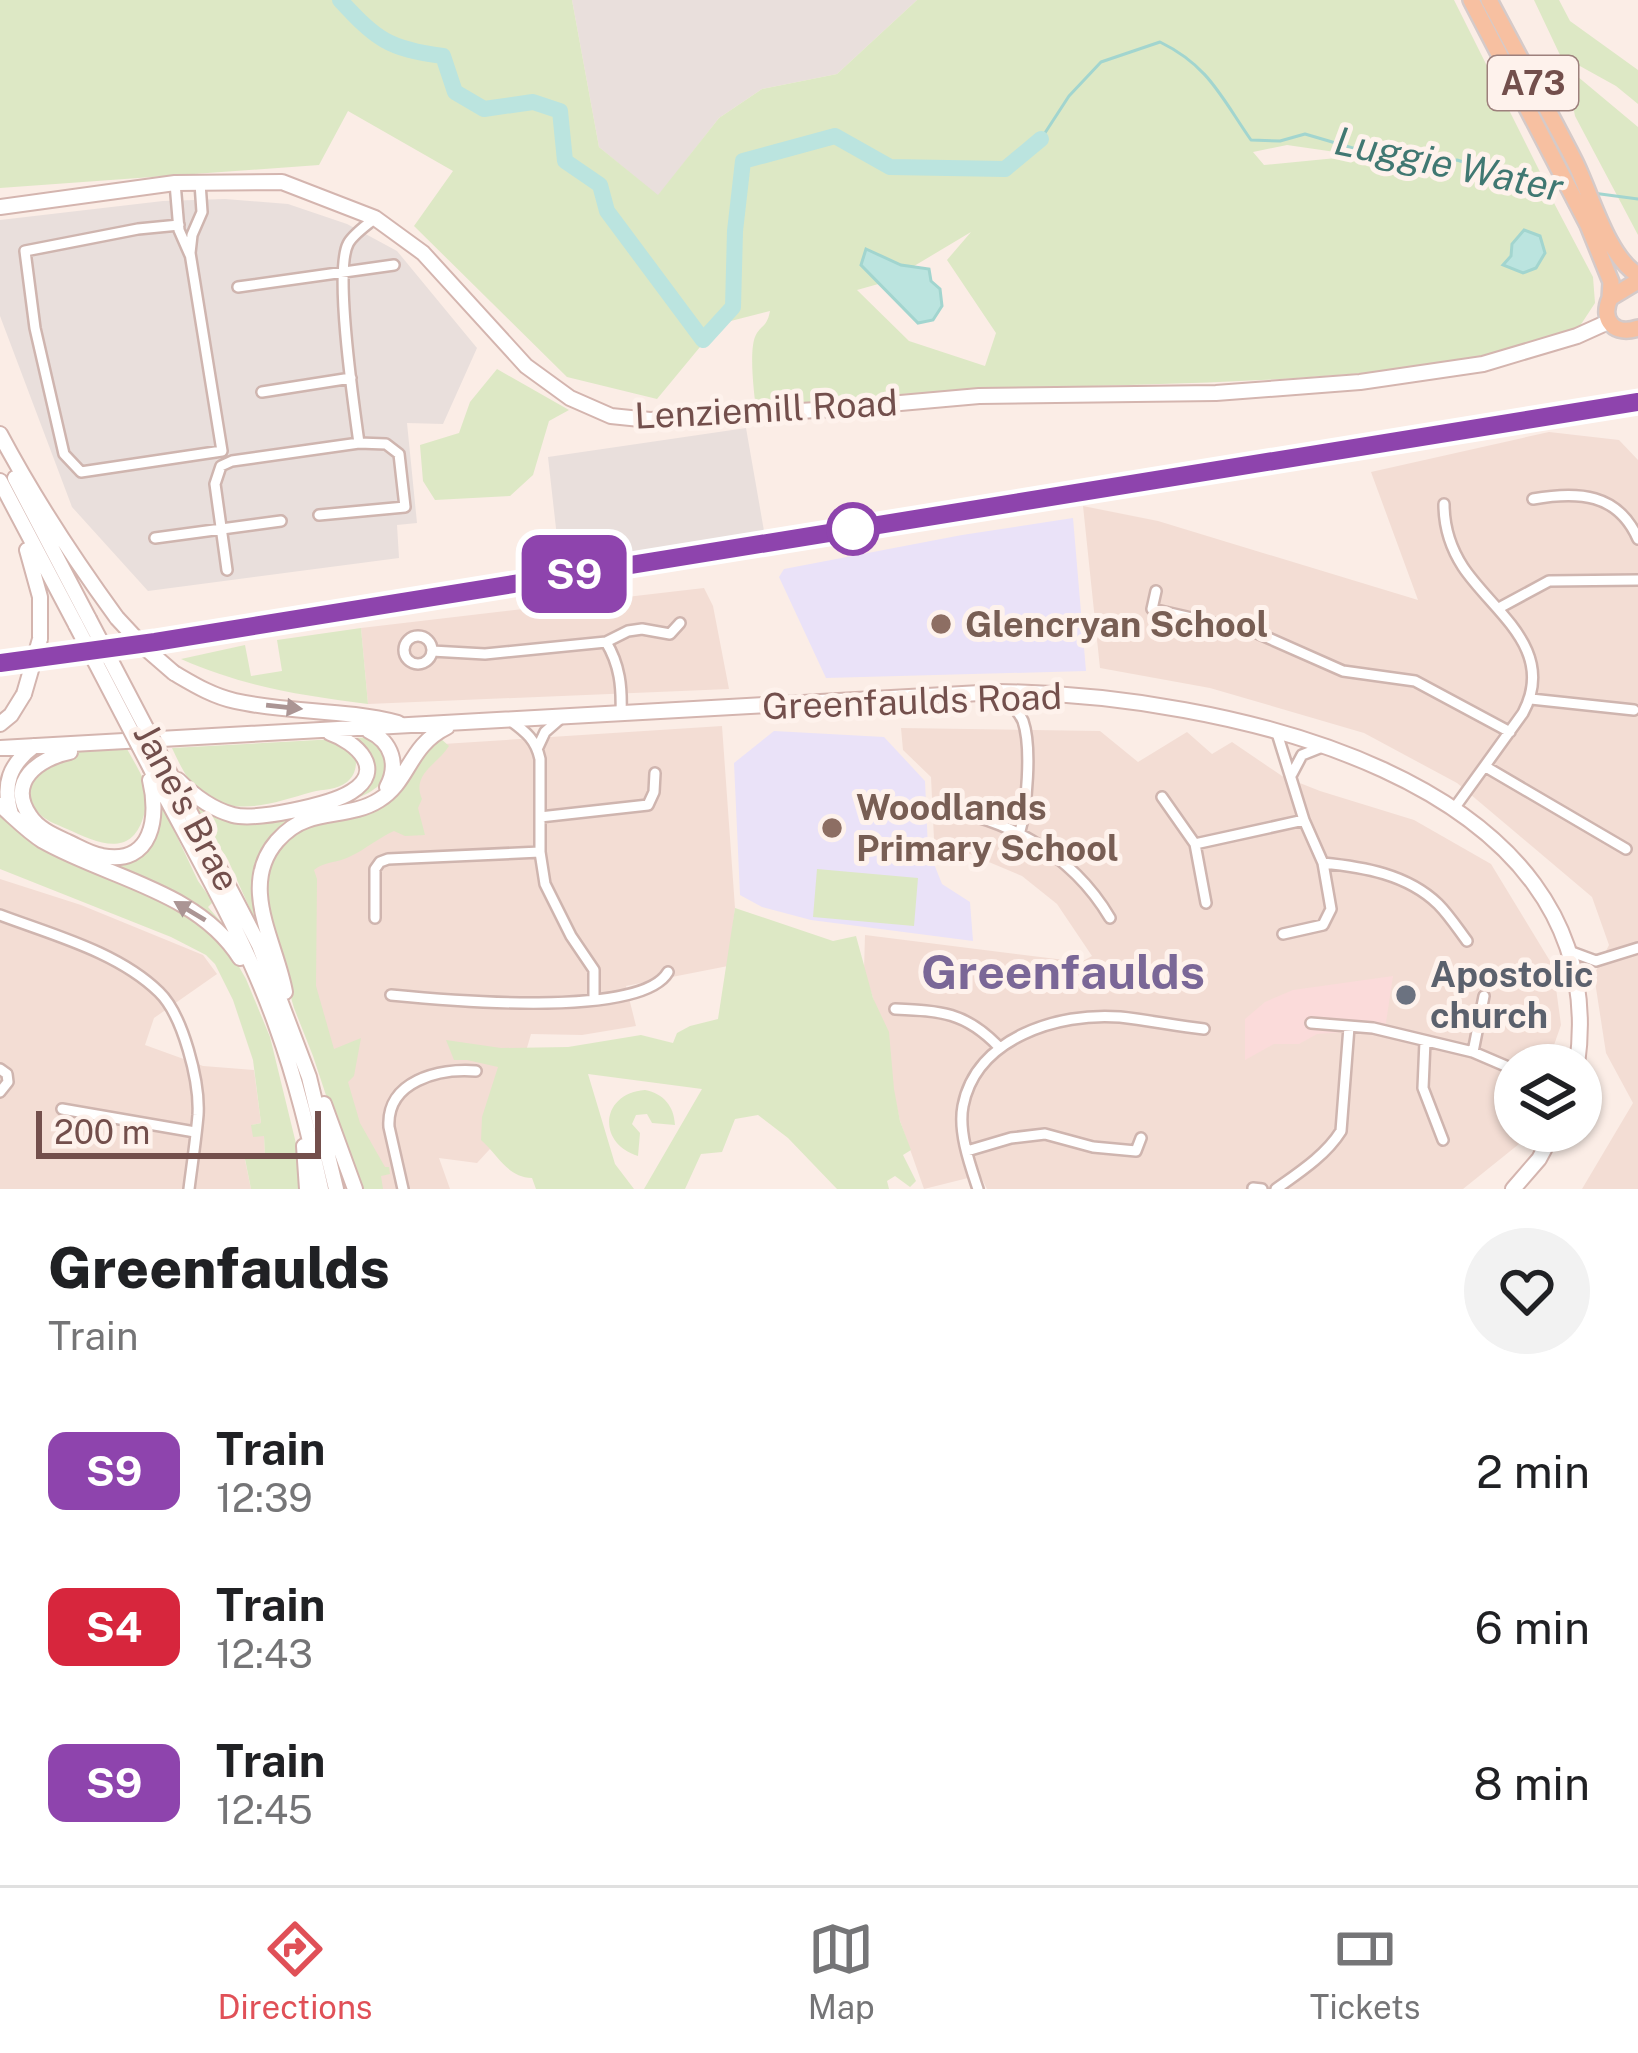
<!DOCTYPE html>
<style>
body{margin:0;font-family:"Public Sans",sans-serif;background:#f2f2f2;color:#202124;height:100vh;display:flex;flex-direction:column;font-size:45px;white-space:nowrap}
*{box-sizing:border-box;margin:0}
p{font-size:39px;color:#757577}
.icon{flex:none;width:66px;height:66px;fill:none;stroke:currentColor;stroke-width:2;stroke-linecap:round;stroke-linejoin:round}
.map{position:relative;height:1189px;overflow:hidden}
.panel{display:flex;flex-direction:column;background:#fff;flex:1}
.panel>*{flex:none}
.badge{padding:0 24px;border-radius:18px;font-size:42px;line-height:78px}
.buttons{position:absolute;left:1494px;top:1044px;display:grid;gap:24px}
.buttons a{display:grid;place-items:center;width:108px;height:108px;border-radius:50%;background:#fff;box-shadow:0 3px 9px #0004;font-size:60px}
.scale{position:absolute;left:36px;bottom:30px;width:285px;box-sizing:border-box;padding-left:12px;border:6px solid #734f4c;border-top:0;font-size:33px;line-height:42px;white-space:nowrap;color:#734f4c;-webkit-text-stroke:9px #fef2ec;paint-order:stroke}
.map>.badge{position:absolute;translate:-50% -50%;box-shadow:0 0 0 6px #fff}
.round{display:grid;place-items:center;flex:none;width:126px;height:126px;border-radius:63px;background:#f2f2f2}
.summary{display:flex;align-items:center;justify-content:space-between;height:204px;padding:0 48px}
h1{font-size:57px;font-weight:800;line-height:90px}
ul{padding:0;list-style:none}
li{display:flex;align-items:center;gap:36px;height:156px;padding:0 48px}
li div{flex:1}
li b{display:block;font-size:45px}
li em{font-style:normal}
li .badge{min-width:132px;font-weight:700;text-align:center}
.dock{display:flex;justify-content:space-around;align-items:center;height:168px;border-top:3px solid #e0e0e0;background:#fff;font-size:33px;color:#757577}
.dock a{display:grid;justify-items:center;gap:6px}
.dock .current{color:#e05057}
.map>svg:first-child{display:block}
.residential{fill:#f3ddd4}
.commercial{fill:#fbdbda}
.industrial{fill:#e9dfdc}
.education{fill:#eae2f8}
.green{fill:#dde8c5;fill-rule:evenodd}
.water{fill:#bbe4df;stroke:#a2d5cf;stroke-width:3}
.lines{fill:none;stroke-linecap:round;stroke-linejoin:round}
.stream{stroke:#a2d5cf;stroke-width:3}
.river{stroke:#bbe4df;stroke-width:16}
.street-casing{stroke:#cfb5af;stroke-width:14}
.secondary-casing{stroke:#d4b5af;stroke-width:18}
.primary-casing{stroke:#d5cac9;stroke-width:20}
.street{stroke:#fff;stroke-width:9}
.secondary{stroke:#fff;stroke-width:14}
.primary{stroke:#f7c0a1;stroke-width:15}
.rail{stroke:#ada4c5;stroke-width:3;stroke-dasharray:18 12;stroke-linecap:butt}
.secondary-bridge-casing{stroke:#d4b5af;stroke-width:18;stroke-linecap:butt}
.secondary-bridge{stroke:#fff;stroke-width:14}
.oneway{fill:#ab9594}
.line-casing{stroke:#fff;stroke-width:27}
.line{stroke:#8e44ad;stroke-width:18}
.stop-dot{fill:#fff;stroke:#8e44ad;stroke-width:6}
.education-dot{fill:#8d6e63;stroke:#fef2ec;stroke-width:4.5}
.worship-dot{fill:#6b7280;stroke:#fef2ec;stroke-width:4.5}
.labels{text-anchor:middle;stroke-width:10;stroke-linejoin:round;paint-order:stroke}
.shield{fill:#fef2ec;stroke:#9d807c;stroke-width:3}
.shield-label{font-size:33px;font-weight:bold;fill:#734f4c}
.street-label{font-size:36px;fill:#734f4c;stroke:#fef2ec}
.education-label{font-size:36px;font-weight:bold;fill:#785e54;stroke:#fef2ec;text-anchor:start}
.worship-label{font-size:36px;font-weight:bold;fill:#5b616d;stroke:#fef2ec;text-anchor:start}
.water-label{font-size:39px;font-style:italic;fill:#407872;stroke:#fef2ec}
.district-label{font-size:48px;font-weight:bold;fill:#7a6797;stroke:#fef2ec}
</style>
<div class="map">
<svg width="1638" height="1189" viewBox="0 0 1638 1189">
<rect width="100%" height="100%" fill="#fbede6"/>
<path class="residential" d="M 1549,432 L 1619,440 L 1638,460 L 1638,1189 L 1582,1189 L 1633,1103 L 1606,1053 L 1594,975 L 1609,945 L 1592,897 L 1457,783 L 1364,733 L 1210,688 L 1100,668 L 1083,506 L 1158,521 L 1418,600 L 1371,472 Z
M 704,588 L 713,606 L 729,689 L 368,704 L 361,628 Z
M 722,726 L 735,908 L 728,966 L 626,986 L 636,1026 L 582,1035 L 531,1034 L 501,1137 L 477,1163 L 439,1158 L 450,1189 L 371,1189 L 302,979 L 294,865 L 443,744 Z
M 901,728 L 1100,731 L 1138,762 L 1187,732 L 1212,754 L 1232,742 L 1282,776 L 1320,791 L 1414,820 L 1491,864 L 1553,966 L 1561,1025 L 1547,1065 L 1515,1065 L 1515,1131 L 1524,1131 L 1519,1144 L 1463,1189 L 987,1189 L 980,1175 L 924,1189 L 900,1121 L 873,998 L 864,970 L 865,935 L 1081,962 L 1092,956 L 1057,904 L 1022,876 L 934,839 L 931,777 L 903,750 Z
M 0,879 L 81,905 L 203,955 L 217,974 L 154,1018 L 145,1045 L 203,1066 L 254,1070 L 261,1123 L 252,1125 L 264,1136 L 265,1156 L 245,1160 L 251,1189 L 0,1189 Z"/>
<path class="commercial" d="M 1393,976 L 1385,1029 L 1317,1034 L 1299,1044 L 1274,1044 L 1245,1060 L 1245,1019 L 1265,1002 L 1293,990 Z"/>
<path class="industrial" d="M 572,0 L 917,0 L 837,74 L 762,89 L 719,118 L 658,196 L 599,147 Z
M 225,199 L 288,204 L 347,224 L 397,251 L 477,348 L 443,424 L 407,423 L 417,523 L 397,525 L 399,558 L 148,591 L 72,507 L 0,316 L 0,220 L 163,201 Z
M 746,428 L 764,531 L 560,564 L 548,457 Z"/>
<path class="education" d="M 1073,518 L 1086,671 L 826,678 L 779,577 L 784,569 L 962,535 Z
M 774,731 L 884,737 L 925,781 L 928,849 L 942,884 L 970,902 L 973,941 L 811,920 L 762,907 L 740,895 L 734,763 Z"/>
<path class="green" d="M 0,0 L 572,0 L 599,147 L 658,195 L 719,118 L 762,89 L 837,74 L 917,0 L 1454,0 L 1544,180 L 1521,178 L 1554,203 L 1593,277 L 1595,303 L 1576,332 C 1529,344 1482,359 1433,365 C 1209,395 980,376 756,409 C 754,393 749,352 755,337 C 760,325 767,328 770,311 L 719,324 L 657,399 L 567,377 L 414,226 L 453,171 L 348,111 L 319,165 L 0,188 ZM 1287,145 L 1356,155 L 1357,156 L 1264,165 L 1253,152 ZM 971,232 L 947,260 L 996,333 L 985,366 L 909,341 L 857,290 L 889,281 Z
M 1534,0 L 1559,0 L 1570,21 L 1638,70 L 1638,104 L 1616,86 L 1560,55 Z
M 1565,66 L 1638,127 L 1638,235 L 1575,116 Z
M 497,369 L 569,410 L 549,421 L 533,475 L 510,496 L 435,500 L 423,481 L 420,445 L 459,433 L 470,402 Z
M 361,628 L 368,704 C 299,695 245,687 181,659 L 245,645 L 251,676 L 282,671 L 277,640 Z
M 374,737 C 382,744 386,751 387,761 C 392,803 324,802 298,815 C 278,824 263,844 256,864 C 247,895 262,926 271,956 L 228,860 L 196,810 L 204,805 L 222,814 L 345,798 L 370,757 L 356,738 Z
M 440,738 L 449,746 C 438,764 411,774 422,799 L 418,808 L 425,835 L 405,836 L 394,831 C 378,838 366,849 351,856 C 338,863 325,861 314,870 L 317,879 L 316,986 L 334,1049 L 361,1038 L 354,1076 L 348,1082 L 360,1123 L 385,1167 L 389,1167 L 390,1174 L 381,1176 L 383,1189 L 357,1189 L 313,1056 L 294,1008 L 273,935 L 264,880 L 276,851 L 295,832 L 311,824 L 360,813 Z
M 336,739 L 354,748 C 357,760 358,773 347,782 C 337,790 323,789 312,792 C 275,802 238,818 203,794 C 188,783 180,765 172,748 Z
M 127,749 C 134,762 144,777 147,791 C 149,800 146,809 143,818 C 130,859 96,842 67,829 C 56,824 43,820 36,810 C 24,795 30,770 45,761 C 67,748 102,751 127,749 Z
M 38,752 C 20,770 19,781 19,805 L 92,854 L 140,847 L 158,810 L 163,807 L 198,881 L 213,902 L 208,907 L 221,922 L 198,907 L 33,828 C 2,797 6,796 22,757 Z
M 0,813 L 173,905 L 226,944 L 246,979 L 270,1037 L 301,1164 L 303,1189 L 251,1189 L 245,1159 L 265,1156 L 264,1136 L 253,1137 L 251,1125 L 261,1123 L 253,1060 L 233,1000 L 215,964 L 206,955 L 171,937 L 0,869 Z
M 817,869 L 918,878 L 914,926 L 813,917 Z
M 735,908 L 833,941 L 856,936 L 873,998 L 889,1032 L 894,1089 L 900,1121 L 911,1150 L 903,1155 L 916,1181 L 910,1187 L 895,1176 L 887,1181 L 889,1189 L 837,1189 L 788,1138 L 758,1115 L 735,1119 L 722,1152 L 701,1154 L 685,1189 L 644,1189 L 702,1089 L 588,1074 L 615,1164 L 634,1189 L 536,1189 L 532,1178 C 507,1177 498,1155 481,1140 L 482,1117 L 498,1067 L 467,1060 L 454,1060 L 446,1040 L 501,1048 L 568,1047 L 641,1035 L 673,1043 L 677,1033 L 690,1026 L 718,1019 Z
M 645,1090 C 664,1094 674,1106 675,1125 L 652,1123 L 647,1114 L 636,1115 L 632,1124 L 640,1133 L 638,1156 C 596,1143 601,1093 645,1090 Z"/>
<path class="water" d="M 1524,230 L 1540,236 L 1545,253 L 1536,268 L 1523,273 L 1503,265 L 1511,256 L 1512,244 Z
M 866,249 L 901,265 L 929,269 L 931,281 L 940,289 L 942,306 L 933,320 L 918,323 L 861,265 Z"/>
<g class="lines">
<path class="stream" d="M 1041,139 L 1069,96 L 1101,62 L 1160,42 C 1209,66 1221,97 1251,140 L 1280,141 L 1305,134 L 1414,166 L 1457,160 L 1537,186 L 1560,189
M 1593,193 L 1638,199"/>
<path class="river" d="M 340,0 C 376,39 388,49 443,56 L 455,92 L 484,109 L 533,102 L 560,111 L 565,161 L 600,185 L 607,211 L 703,340 L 733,307 L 735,231 L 743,161 L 835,136 L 890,167 L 1005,169 L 1041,139"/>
<defs>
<path id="street" d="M 175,183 L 179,230 L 190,255
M 179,225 L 138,229 L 25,251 L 35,328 L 64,454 L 81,472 L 222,451 L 190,253
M 190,253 L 192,235 L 202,212 L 200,183
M 238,287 L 394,265
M 262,392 L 351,378
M 1533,499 C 1578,491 1618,493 1638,539
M 1444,504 C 1444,527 1450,547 1463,567 C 1493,612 1557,649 1523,713 L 1453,810
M 319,515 L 405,507 L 399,454 L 386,444 L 359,443 C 354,407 334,271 348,244 C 352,235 367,225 375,218
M 155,538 L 281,521
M 227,570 L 215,484 L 221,466 L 232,461 L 359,443
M 1156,591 L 1152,609 L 1257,633 L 1343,671 L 1415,681 L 1510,732
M 1499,608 L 1549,581 L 1638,580
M404 650a14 14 0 1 1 28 0a14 14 0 1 1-28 0Z
M 606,642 C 620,665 622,687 621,714
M 432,651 L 485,654 L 606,642 L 628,631 L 642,629 L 670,634 L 680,623
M 998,692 C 1007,701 1018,709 1023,721 C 1032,747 1027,808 1019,835
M 1531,699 L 1634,710
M 511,721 C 526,732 536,740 540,759 L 540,852 L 545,884 L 571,936 L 594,970 L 594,999
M 1276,730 L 1304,820 L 1323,863 L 1331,909 L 1323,925 L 1283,934
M 538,747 L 545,732 L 561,718
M 1486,767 L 1626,849
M 1292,774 L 1302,755 L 1322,747
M 1162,797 L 1195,844 L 1206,903
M 927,807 C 1002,815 1071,852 1110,918
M 540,817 L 648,805 L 654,792 L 655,773
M 1195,844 L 1304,820
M 1323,863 C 1363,867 1407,874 1438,904 C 1449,915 1458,929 1467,941
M 0,915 C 53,935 118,952 159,992 C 183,1015 200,1082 198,1115 C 196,1139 192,1165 189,1189
M 375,918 L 375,869 L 380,862 L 388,859 L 540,852
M 1569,951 L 1596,961 L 1638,948
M 391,995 C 442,1000 641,1019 668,972
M 895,1009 C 941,1011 965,1012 998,1046
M 1311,1023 L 1373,1028 L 1473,1052 L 1515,1070
M 1425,1041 L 1423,1088 L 1443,1140
M 1473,1052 L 1484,996
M 0,1069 L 7,1074 L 8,1082 L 0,1092
M 62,1109 L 195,1132
M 967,1151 L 1011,1138 L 1045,1134 L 1093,1147 L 1136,1151 L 1141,1138
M 1253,1188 L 1262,1189
M 403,1189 L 389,1127 C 386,1081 439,1068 476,1071
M 978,1189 C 970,1165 958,1132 963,1106 C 976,1038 1058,1012 1120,1017 C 1148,1020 1176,1026 1204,1029
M 1276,1189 C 1300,1172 1326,1155 1341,1131 L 1349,1027"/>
<path id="secondary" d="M 0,207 L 175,183 L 282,182 L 375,218 L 423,253 L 526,366 L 570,398 L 611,416 L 650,420 L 833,409 L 979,396 L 1216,393 L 1360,382 L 1483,364 L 1577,336 L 1608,322
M 0,434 C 34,498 74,559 117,618
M 15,478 L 89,619
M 0,481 L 76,625
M 27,550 L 40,597 L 40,639
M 174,673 C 193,684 212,696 235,701 C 288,713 344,709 398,723
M 0,724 L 11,715 L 24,694
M 369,731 C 392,742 399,765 387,787
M 0,748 L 998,692 C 1212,694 1618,773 1577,1065
M 70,752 C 39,758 6,782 30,816 C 38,829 55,836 68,842 C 79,847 90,854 102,856 C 153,866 159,816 150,780
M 167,768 L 259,945 L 309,1077 L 336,1189
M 151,769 C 194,852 246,939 277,1028 C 296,1080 309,1135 321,1189
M 178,780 C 194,796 211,809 233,815 C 256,821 330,805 351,792 C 387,770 356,742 330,733
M 0,805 C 14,817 27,831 43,841 C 108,878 198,891 240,958
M 11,814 C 2,784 10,764 34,746
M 285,992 C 276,942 238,886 277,841 C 285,832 295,824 307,820 C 330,812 357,814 379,800 C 410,781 408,746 447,727
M 324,1104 L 355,1189
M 304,1146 L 307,1189
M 1513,1189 L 1539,1159 L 1554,1131"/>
<path id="primary" d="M 1471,0 L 1588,225 L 1611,282 L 1610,298
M 1489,0 C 1517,53 1546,106 1574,160 C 1591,193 1606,255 1638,275
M 1638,281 L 1610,298 C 1600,321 1615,336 1638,328"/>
</defs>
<use href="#street" class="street-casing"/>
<use href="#secondary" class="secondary-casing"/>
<use href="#primary" class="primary-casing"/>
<use href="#street" class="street"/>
<use href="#secondary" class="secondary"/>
<use href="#primary" class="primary"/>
<path class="rail" d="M 0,656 L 154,635 L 1638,396"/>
<defs>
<path id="secondary-bridge" d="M 117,618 L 144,647 L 174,673
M 89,619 L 167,768
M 76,625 L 151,769
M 24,694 L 40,639"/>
</defs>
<use href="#secondary-bridge" class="secondary-bridge-casing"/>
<use href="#secondary-bridge" class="secondary-bridge"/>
</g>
<defs><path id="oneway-solid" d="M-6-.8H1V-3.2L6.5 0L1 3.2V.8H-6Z" transform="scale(3)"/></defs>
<g class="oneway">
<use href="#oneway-solid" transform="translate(284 707) rotate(6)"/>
<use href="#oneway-solid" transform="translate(190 911) rotate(-149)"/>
</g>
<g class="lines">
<defs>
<path id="line" d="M 0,663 L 155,642 L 1638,402"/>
</defs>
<use href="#line" class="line-casing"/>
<use href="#line" class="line"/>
</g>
<circle class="stop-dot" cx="853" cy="529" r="24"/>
<g class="education-dot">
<circle cx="941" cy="624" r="12"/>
<circle cx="832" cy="828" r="12"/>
</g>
<circle class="worship-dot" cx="1406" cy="995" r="12"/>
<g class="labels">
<rect class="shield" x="1488" y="56" width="90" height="54" rx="9"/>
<g class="shield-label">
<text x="1533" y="95">A73</text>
</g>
<g class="street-label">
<text transform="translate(766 409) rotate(-3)" y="13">Lenziemill Road</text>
<text transform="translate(912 701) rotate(-2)" y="13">Greenfaulds Road</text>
<text transform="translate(187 807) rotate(62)" y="13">Jane's Brae</text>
</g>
<g class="education-label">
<text x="965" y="637">Glencryan School</text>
<text x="856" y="820">Woodlands<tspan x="856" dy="41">Primary School</tspan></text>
</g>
<g class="worship-label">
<text x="1430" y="987">Apostolic<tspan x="1430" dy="41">church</tspan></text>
</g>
<g class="water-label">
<text transform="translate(1449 164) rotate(12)" y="14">Luggie Water</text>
</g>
<g class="district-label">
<text x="1063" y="989">Greenfaulds</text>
</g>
</g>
</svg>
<div class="buttons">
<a><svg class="icon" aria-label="layers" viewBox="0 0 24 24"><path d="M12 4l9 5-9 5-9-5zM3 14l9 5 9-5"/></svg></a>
</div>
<div class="scale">200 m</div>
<b class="badge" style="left:574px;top:574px;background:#8e44ad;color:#fff">S9</b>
</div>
<section class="panel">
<div class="summary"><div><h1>Greenfaulds</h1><p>Train</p></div><a class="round"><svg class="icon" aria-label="heart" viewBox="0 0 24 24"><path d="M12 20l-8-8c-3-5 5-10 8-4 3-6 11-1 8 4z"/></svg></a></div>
<ul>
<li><span class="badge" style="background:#8e44ad;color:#fff">S9</span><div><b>Train</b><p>12:39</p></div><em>2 min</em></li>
<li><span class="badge" style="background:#d7263d;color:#fff">S4</span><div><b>Train</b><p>12:43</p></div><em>6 min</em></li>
<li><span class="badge" style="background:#8e44ad;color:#fff">S9</span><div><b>Train</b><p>12:45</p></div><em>8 min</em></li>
</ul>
</section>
<nav class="dock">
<a class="current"><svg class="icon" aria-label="directions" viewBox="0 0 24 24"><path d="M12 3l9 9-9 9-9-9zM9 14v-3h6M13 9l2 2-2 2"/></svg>Directions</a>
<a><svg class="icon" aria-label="map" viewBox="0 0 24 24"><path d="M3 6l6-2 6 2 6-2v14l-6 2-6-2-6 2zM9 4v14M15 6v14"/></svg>Map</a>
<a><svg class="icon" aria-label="tickets" viewBox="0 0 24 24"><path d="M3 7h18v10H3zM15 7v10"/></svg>Tickets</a>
</nav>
